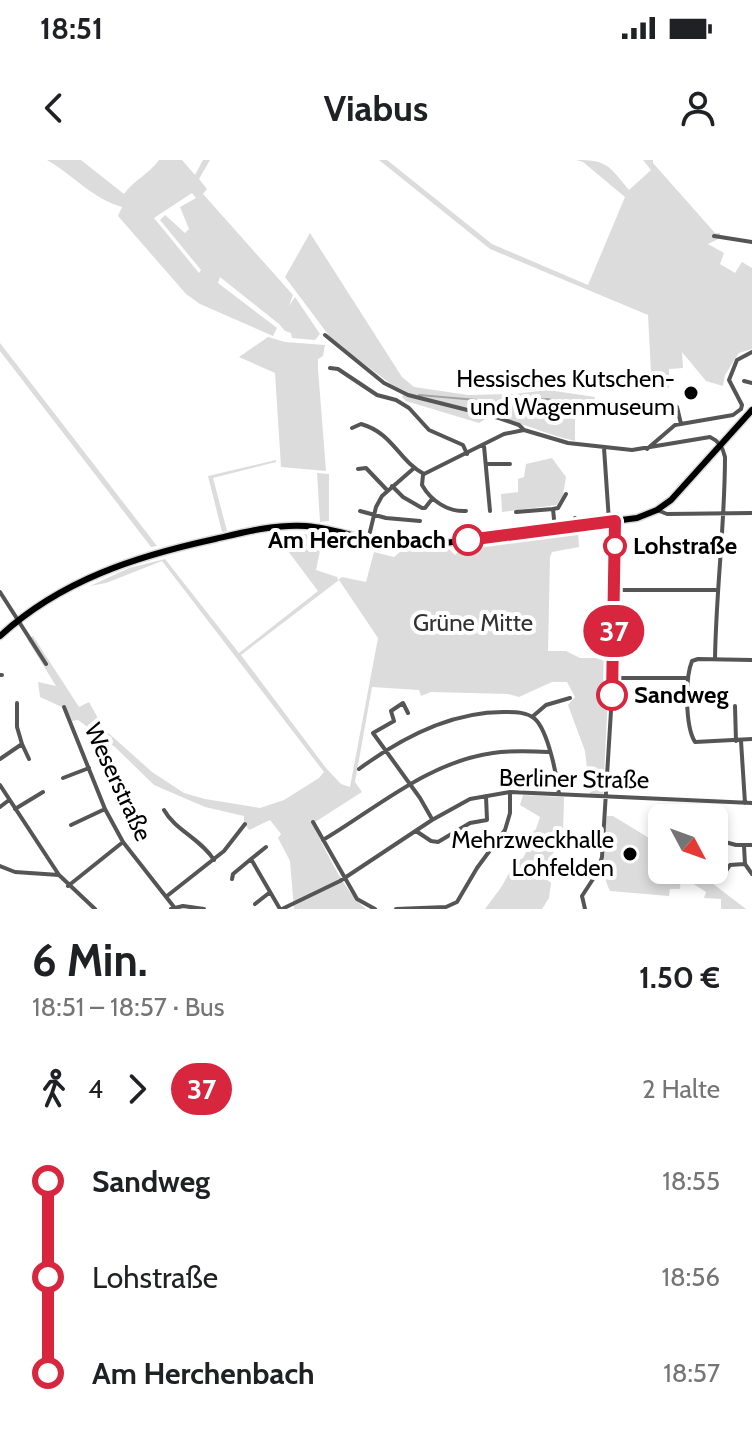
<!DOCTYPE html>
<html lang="de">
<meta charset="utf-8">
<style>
body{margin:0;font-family:Cabin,sans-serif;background:#f6f6f6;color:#202124;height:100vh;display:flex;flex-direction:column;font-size:30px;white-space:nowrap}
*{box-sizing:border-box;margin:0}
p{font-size:26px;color:#757577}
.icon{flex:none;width:44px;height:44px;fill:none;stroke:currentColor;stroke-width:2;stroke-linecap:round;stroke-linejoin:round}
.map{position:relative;height:749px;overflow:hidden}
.sheet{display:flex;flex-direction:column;background:#fff;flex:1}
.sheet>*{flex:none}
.badge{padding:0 16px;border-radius:26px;font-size:28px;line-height:52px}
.needle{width:52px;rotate:131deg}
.fabs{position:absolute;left:648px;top:644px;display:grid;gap:16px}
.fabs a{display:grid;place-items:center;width:80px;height:80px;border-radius:12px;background:#fff;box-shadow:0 4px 12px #0003;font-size:40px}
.map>.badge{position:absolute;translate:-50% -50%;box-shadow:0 0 0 4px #fff}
.legs{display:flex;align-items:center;gap:12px;height:88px;padding:0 32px;font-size:26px}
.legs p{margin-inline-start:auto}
.headline{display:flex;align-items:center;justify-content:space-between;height:136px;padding:0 32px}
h1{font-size:44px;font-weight:700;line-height:60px}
ul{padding:0 32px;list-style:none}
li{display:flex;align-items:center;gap:28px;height:96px;font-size:30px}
li i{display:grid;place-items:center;width:12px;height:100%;margin:0 10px;background:currentColor}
li i::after{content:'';width:20px;height:20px;margin:-10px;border:6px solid;border-radius:50%;background:#fff}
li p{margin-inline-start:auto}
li:first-child i{background:linear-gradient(#0000 50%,currentColor 0)}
li:last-child i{background:linear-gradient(currentColor 50%,#0000 0)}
.status{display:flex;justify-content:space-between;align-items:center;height:56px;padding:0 40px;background:#fff;direction:ltr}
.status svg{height:22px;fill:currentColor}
header{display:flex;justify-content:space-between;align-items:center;height:104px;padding:0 32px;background:#fff;font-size:36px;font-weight:700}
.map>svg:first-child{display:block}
.green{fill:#dcdcdc;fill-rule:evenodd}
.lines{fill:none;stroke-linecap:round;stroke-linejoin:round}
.stream{stroke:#a3a3a3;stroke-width:2}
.major-casing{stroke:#dbdbdb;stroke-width:9}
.minor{stroke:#555;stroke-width:4}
.major{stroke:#000;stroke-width:6}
.line-1-casing{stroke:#fff;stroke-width:18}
.line-1{stroke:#d7263d;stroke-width:12}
.poi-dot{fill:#000;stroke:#fff;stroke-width:3}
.stop-1-dot{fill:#fff;stroke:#d7263d;stroke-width:4}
.labels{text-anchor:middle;stroke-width:8;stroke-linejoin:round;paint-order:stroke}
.poi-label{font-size:24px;fill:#000;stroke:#fff;text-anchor:end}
.stop-label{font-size:24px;font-weight:bold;fill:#000;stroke:#fff;text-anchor:start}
.park-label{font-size:24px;fill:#333;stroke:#fff}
.street-label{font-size:24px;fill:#000;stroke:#fff}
</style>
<div class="status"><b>18:51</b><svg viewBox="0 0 49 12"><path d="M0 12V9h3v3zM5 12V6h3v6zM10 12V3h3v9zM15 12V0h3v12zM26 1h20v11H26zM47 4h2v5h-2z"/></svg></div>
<header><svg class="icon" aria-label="back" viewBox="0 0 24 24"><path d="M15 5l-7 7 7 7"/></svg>Viabus<svg class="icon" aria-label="person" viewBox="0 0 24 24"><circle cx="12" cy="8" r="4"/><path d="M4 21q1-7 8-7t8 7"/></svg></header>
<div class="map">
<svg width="752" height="749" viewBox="0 0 752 749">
<rect width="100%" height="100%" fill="#fff"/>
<path class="green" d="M 47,0 L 81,0 L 124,34 C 134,20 149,14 159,0 L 182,0 L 195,15 L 203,0 L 210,0 L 199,19 L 207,29 L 203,34 L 293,135 L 289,146 L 295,137 L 320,174 L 315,180 L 292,178 L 291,173 L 285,171 L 279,164 L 220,117 L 218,123 L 277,168 L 273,176 L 200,144 L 186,134 L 118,56 L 122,47 C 93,39 73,15 47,0 ZM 192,33 L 196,38 L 180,47 L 189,69 L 185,73 L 165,55 L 160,60 L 201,110 L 199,113 L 154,58 Z
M 379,0 L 387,0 L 492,84 L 588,125 L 625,37 L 583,2 L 576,0 C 608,0 609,6 629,30 L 651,10 L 643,0 L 653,0 L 653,3 L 715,73 L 720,73 L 720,78 L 708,84 L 724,93 L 720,104 L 735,113 L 742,102 L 752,108 L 752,189 L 739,193 L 725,215 L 723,226 L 706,221 L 682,192 L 683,208 L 669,209 L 669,228 L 652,231 L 648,155 L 490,89 Z
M 310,73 L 402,217 L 414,227 L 468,235 L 514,234 L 548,230 L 595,237 L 592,254 L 575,250 L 575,281 C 546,275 520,262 492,255 L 479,263 L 406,241 L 402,237 L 405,231 L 391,224 L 333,181 L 285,117 Z
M 268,177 L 285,182 L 325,185 L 323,196 L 318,199 L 318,209 L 326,311 L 281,307 L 275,213 L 239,197 Z
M 0,183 L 157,386 L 151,387 L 0,191 Z
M 552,298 L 566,317 L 563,335 L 557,345 L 502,352 L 501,334 L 518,332 L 518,319 L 524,317 L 526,304 Z
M 276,300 L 276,302 L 213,318 L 227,371 L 222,372 L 208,316 Z
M 317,313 L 329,314 L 329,361 L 320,362 Z
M 578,370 L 579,387 L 552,392 L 550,397 L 548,491 L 566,491 L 580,498 L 610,498 L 603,635 L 590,634 L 585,591 L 568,545 L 575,537 L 567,522 L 552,522 L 519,537 L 508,534 L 431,532 L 421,536 L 419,530 L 372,527 L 355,622 L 362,632 L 312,664 C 326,689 343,731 366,749 L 294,749 L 290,701 L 278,678 L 281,674 L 270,660 L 249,670 L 244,663 L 244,656 L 205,647 L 154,625 L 115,587 L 78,560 L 72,561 L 66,549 L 40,537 L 38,522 L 56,526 L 27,479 L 33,476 L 79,547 L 89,542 L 104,569 L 152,612 L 184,633 L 205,639 L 260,648 L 284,640 L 319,618 L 324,612 L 162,401 L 106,423 L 90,426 L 129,408 L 165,399 L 239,493 L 318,431 L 276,375 L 291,373 L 323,376 L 316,410 L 337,417 L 338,420 L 342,417 L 366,422 L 374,392 L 394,397 L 400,392 L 449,389 L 455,395 L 461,389 ZM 339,420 L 378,478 L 350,627 L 341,624 L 326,608 L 241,495 Z
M 523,635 L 564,637 L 563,675 L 541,715 L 551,723 L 549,738 L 542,749 L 485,749 L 502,726 L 515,702 L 523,698 L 530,684 L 529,676 L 536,669 L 540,657 L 520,645 Z
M 607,656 L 613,656 L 662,686 L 662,710 L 695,710 L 746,749 L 721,749 L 721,739 L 704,738 L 706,732 L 681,716 L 680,729 L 670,729 L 669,736 L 610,731 C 599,709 603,679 607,656 Z"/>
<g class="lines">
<path class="stream" d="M 419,235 L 500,242 L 548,239 L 576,247"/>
<defs>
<path id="major" d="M 0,476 C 61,420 137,396 215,379 C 245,372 275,364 306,366 C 343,369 376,386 414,387 L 637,358 L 657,350 L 671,340 L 752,250"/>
</defs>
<use href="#major" class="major-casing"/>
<path class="minor" d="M 714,76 L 752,82
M 325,175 L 384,223 L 408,235 L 499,258 L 519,265 L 524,270 L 568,283 L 632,290 L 710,277 C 719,281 723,287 725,297 C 725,364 716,431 715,499
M 330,208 L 338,209 L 377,235 L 396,240 L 409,248 L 429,270 L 463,285 L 467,294
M 744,221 L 752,223
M 677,247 L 681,264
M 741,249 L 742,245 L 729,220 L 737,200 L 752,192
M 352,268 L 361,264 C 393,273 398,300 424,314 L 504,274 L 524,270
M 484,286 L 490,351
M 604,288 L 609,361
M 647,289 L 675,265 L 733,255 L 741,249
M 487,304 L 510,304
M 358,309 L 366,308 L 387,330
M 423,315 L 422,325 C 431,341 448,352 466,351
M 392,326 L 403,337 L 422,348 L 425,348 L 432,339
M 553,349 L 558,348 L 566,334
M 657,350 L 667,354 L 752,353
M 360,351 L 386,358 L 420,361
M 516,352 L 553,349 L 555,369
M 575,358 L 576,366
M 368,380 L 376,347 L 382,336 L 413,309
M 614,430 L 716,430
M 0,432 L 46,504
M 752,500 L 698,499 L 692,501 C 685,518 685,566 695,582 L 752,579
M 0,515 L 2,515
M 613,518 L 686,518
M 735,546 L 736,581
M 64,547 L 105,649 L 123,682 L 174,747
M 408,553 L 403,543 L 391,551 L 394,561 L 373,573 L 420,638 L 432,659
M 532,557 L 546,545 L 570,538
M 741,581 L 745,643
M 22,584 L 29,599
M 0,599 L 22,584 L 17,567 L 17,543
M 359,609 C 401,578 452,551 506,552 C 515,552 527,552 535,559 C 548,571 557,616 559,634
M 63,618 L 89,608
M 0,625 L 59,715 L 95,749
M 0,647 L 9,640
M 15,649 L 43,632
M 164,650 C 175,670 201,679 214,700
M 313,662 L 357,739 L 375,749
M 659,664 L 662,665
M 71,665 L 105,649
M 416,671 L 431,681 L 438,682 L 470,663 L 487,660 L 486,636
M 714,679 L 736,685 L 752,685
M 323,680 C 377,648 428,602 493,593 C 512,590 530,591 549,592
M 744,686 L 745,704 L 752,714
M 251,699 L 266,687
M 0,706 L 15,712 L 59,715
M 726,711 L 730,705 L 744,704
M 232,719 L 233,714 L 251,699 L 280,749
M 68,726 L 123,682
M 167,736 L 224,691 L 245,664
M 255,744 L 269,733
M 171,749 L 183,746 L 204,749
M 282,749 L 340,721 L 432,660 L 470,639 L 510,632 L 752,643
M 396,749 L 446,747 L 457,742 L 477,708 L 505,670 L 510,653 L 510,632
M 585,749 L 582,736 L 597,713 L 602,697 L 614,502 L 615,362"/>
<use href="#major" class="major"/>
</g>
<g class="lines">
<defs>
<path id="line-1" d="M 468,380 L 615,361 L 612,535"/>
</defs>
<use href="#line-1" class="line-1-casing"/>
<use href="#line-1" class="line-1"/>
</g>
<g class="poi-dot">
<circle cx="691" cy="233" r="8"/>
<circle cx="630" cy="694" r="8"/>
</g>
<g class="stop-1-dot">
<circle cx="468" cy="380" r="14"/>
<circle cx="615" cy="386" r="10"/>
<circle cx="612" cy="535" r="14"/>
</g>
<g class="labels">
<g class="poi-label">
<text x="675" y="227">Hessisches Kutschen-<tspan x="675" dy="28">und Wagenmuseum</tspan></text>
<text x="614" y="688">Mehrzweckhalle<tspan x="614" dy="28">Lohfelden</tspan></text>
</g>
<g class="stop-label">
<text x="446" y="388" text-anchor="end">Am Herchenbach</text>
<text x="633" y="394">Lohstraße</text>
<text x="634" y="543">Sandweg</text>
</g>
<g class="park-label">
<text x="473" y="471">Grüne Mitte</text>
</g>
<g class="street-label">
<text transform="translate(574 619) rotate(1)" y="8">Berliner Straße</text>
<text transform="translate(118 622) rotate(65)" y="8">Weserstraße</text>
</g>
</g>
</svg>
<div class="fabs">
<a><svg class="needle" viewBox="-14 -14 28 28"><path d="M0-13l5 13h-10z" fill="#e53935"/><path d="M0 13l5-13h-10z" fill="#757577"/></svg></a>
</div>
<b class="badge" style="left:614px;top:471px;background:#d7263d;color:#fff">37</b>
</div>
<section class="sheet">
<div class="headline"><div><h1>6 Min.</h1><p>18:51 – 18:57 · Bus</p></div><b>1.50 €</b></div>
<div class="legs"><svg class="icon" aria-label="walk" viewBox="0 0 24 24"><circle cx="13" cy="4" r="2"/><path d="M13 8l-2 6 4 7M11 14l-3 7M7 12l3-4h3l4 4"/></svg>4<svg class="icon" aria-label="forward" viewBox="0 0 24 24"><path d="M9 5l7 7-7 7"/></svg><b class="badge" style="background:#d7263d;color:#fff">37</b><p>2 Halte</p></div>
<ul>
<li><i style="color:#d7263d"></i><b>Sandweg</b><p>18:55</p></li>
<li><i style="color:#d7263d"></i><span>Lohstraße</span><p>18:56</p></li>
<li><i style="color:#d7263d"></i><b>Am Herchenbach</b><p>18:57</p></li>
</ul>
</section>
